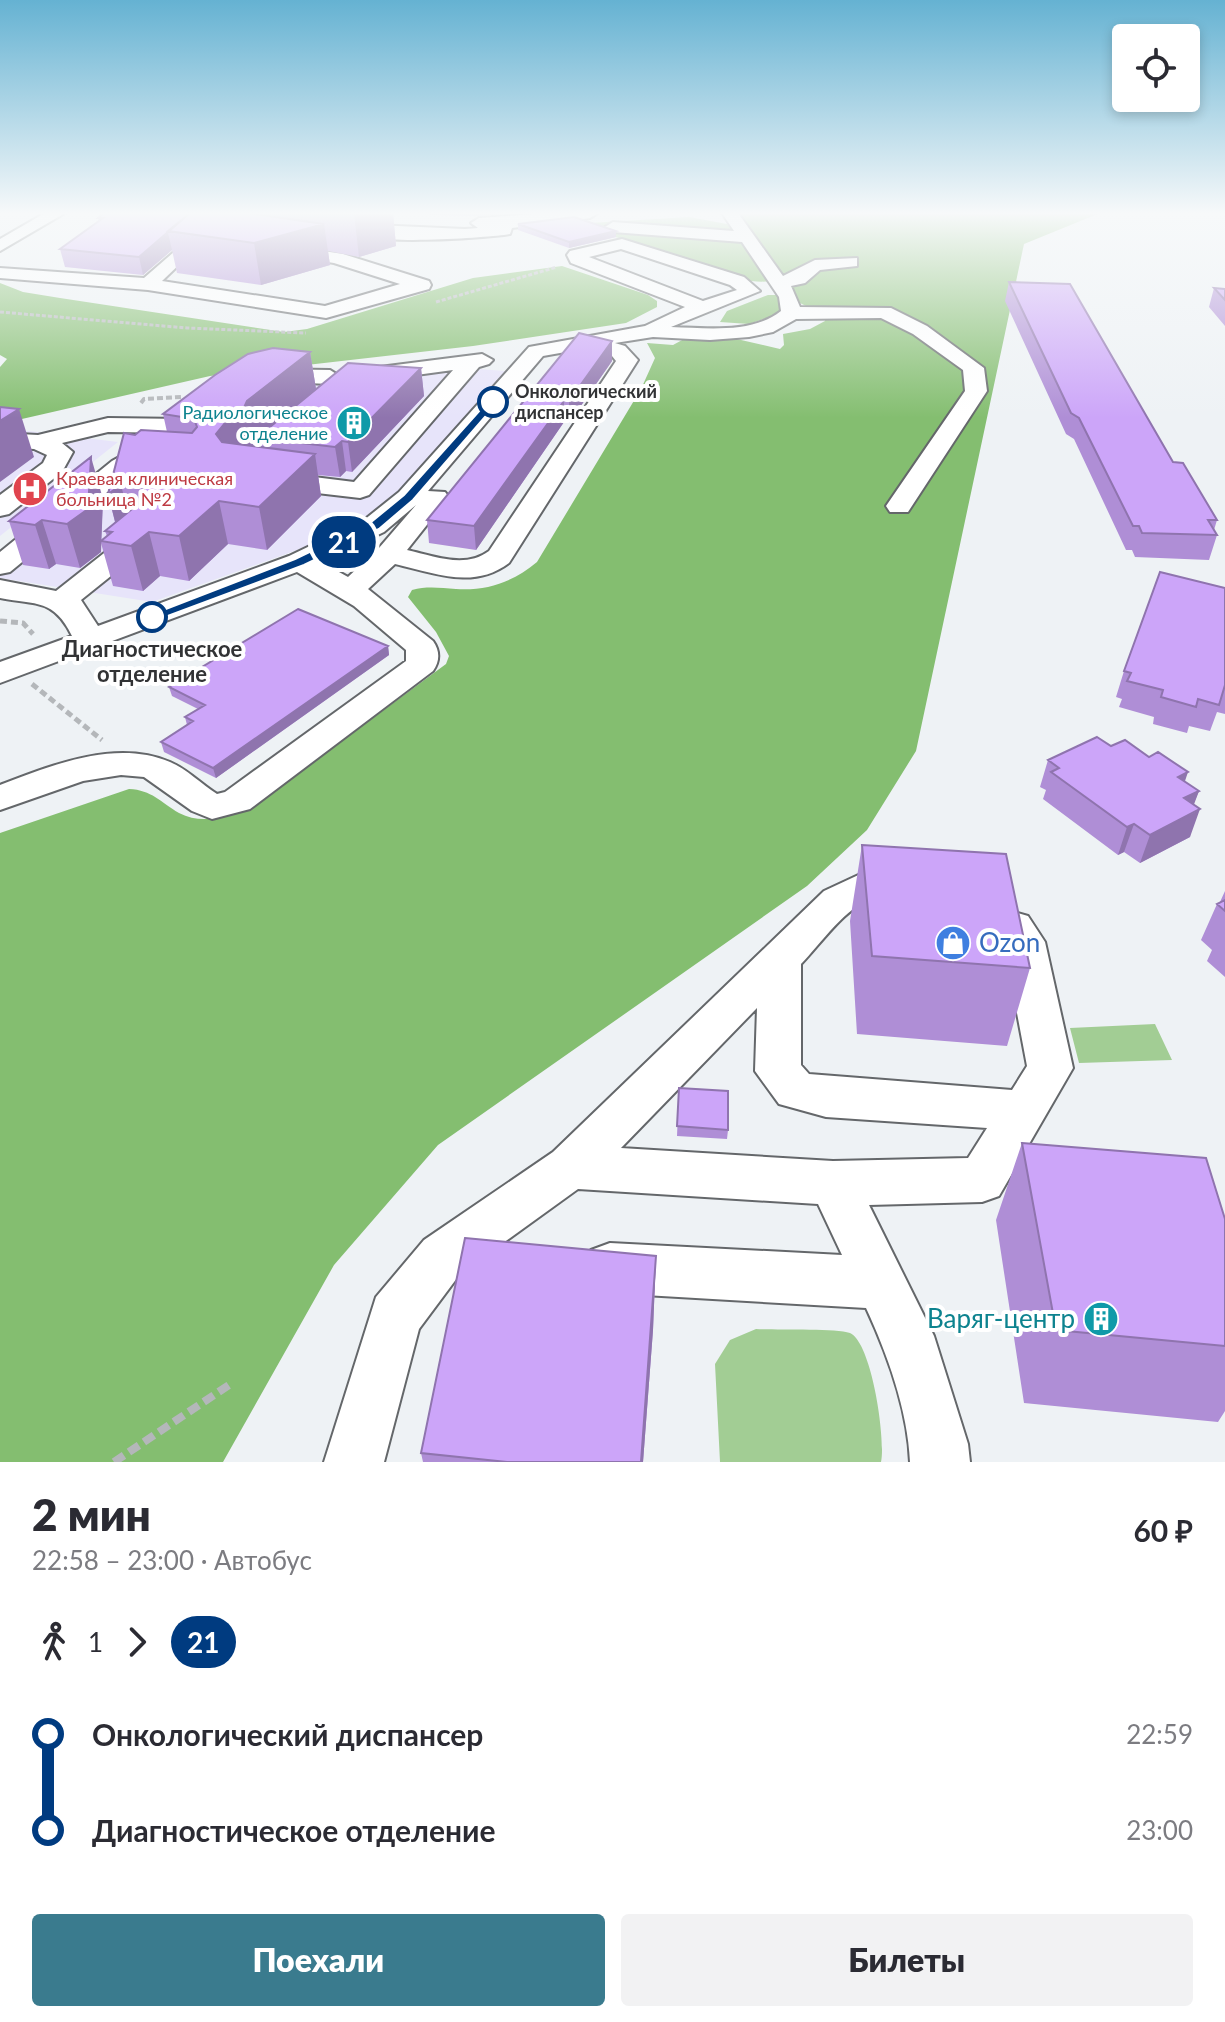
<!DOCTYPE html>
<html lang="ru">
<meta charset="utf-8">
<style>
body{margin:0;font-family:Lato,sans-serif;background:#f2f2f3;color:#2b2b33;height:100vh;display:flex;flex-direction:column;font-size:30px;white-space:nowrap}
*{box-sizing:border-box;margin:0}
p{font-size:26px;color:#7c7c81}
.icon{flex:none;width:44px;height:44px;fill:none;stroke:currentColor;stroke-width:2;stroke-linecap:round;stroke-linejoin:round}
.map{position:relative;height:1462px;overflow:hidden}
.sheet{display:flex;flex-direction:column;background:#fff;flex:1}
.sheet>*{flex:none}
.badge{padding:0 16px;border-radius:26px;font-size:28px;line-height:52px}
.controls{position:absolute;left:1112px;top:24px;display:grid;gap:16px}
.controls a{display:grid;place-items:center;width:88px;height:88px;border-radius:8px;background:#fff;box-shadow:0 4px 12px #0003;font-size:40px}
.map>.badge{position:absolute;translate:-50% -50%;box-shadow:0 0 0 4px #fff}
.legs{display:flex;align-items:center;gap:12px;height:88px;padding:0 32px;font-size:26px}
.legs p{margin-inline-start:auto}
.head{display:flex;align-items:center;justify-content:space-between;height:136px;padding:0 32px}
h1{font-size:44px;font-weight:800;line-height:60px}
.action{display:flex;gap:16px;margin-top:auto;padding:16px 32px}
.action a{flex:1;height:92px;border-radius:8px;background:#3a7b8e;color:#fff;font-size:32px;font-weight:800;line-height:92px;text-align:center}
.action a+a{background:#f2f2f3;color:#2b2b33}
ul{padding:0 32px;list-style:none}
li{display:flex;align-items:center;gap:28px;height:96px;font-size:30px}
li i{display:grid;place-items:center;width:12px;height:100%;margin:0 10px;background:currentColor}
li i::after{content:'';width:20px;height:20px;margin:-10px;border:6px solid;border-radius:50%;background:#fff}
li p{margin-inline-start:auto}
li:first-child i{background:linear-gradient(#0000 50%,currentColor 0)}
li:last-child i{background:linear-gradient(currentColor 50%,#0000 0)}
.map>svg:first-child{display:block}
.medical{fill:#e7e4fa}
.green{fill:#a2cd94}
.forest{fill:#84be70}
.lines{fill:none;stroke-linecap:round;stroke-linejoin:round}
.minor-casing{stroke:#64676a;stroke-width:4}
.path-far3{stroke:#b4b7ba;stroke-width:3;stroke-dasharray:4 2;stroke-linecap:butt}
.path-far2{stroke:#b4b7ba;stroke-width:4;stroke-dasharray:6 3;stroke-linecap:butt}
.path-far1{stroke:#b4b7ba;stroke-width:5;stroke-dasharray:7 4;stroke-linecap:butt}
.path{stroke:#b4b7ba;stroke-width:8;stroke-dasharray:12 6;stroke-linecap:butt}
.minor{fill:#fff;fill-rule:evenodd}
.wall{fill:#af8ed6;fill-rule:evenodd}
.shaded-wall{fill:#8f74ae}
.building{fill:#cca5f9;stroke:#8f74ae;stroke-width:2}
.line-1{fill:#003b80;stroke:#fff;stroke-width:2}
.stop-1-dot{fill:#fff;stroke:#003b80;stroke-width:4}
.labels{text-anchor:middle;stroke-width:8;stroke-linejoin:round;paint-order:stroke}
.far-stop-label{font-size:18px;font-weight:bold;fill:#323335;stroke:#fff;text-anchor:start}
.far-culture-label{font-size:18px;fill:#0d838f;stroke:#fff;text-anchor:end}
.far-health-label{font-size:18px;fill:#be3a42;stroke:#fff;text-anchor:start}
.stop-label{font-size:22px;font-weight:bold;fill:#323335;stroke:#fff}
.near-shop-label{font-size:26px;fill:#366cbe;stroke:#fff;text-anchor:start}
.near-culture-label{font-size:26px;fill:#0d838f;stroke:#fff;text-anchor:end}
</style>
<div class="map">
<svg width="1225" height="1462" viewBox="0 0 1225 1462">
<rect width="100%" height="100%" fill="#eef2f5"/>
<path class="medical" d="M 408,363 L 515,372 L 387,506 L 350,531 L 152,602 L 0,578 L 0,559 L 242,384 Z
M 29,431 L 118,442 L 0,536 L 0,432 Z"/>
<path class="green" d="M 1155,1024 L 1172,1060 L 1079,1063 L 1070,1028 Z
M 756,1329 C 775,1330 835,1328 850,1333 C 872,1343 886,1440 881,1462 L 720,1462 L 715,1364 L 730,1340 Z"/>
<path class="forest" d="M 737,213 L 1100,213 L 1024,244 L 916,751 L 867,830 L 807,886 L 438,1145 L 334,1265 L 223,1462 L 0,1462 L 0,833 L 129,789 C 152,790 160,802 179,813 C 206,827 233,814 258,803 L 446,664 L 449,656 L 436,632 L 408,597 L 412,590 C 427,586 440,588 456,589 C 487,591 513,582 537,562 L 641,389 L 655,358 L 647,343 L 673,345 L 684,339 L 728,337 L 780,349 L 784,345 L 783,334 L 810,329 L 825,321 L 824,315 L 800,303 L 791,285 L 808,278 L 815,267 L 858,262 C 837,259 811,259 798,276 L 787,279 Z
M 689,217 L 727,224 L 771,281 C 725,288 646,237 592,233 L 590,223 Z
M 562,266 L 648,295 L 657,301 L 657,307 L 626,323 L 473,346 L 210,376 L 0,424 L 0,367 L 7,359 L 0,355 L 0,283 L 23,292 L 60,298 L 284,332 L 307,329 L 473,278 Z
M 768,295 L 780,295 L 783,312 L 749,324 L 720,322 L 727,311 Z"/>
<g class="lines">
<defs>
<path id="minor" d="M 45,213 L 65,213 L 0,251 L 0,239 Z
M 548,213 L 598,213 L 590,218 L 512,228 L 510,234 L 504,235 C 475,238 363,247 344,229 L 352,224 L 465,229 L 478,228 L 471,223 L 479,218 Z
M 722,213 L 738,213 L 783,276 L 815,260 L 857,258 L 857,266 L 820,270 L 805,283 L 791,286 L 800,307 L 891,308 L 927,326 L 984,368 L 987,391 L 908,512 L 890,512 L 886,506 L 965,391 L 963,370 L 913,334 L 881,318 L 796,319 L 773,332 L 749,337 L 710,340 L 653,337 L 615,343 L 625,346 L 638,360 L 509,563 C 473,590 435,573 395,564 L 368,589 L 433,641 C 440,651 440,661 433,671 L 250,809 L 212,819 L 192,811 L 144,777 L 121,775 L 83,781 L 0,810 L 0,785 C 52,765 116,739 170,762 C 187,769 201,784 217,794 L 225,792 L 406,661 L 406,650 L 354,606 L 297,572 L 0,683 L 0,662 L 72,636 C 54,599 37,605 0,598 L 0,580 L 56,591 L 132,531 L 152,531 L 156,537 L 152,543 L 81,600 L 98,626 L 289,556 L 364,520 L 399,492 L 529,347 L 645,326 L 685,307 L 571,263 L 567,255 L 570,251 L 622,239 L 744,277 L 760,291 L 671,327 C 706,328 752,334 781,311 L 779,297 L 742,242 L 613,232 L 605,227 L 613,222 L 734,231 ZM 621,249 L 730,285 L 737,290 L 703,301 L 589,257 ZM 577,350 L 612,356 L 616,361 L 489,551 C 465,569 434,556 407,550 L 449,497 L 445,492 L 428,491 L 543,356 ZM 416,505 L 379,548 L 348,577 L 321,562 L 384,532 Z
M 205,225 L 213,230 L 211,234 L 162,281 L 325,306 L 400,284 L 334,263 L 278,254 L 275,250 L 284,245 L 343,254 L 429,281 L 431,285 L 429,289 L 326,318 L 148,290 L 0,278 L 0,268 L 144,278 Z
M 482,354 L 493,360 L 489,364 L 479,367 L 369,495 L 360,498 L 274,488 L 261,480 L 274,472 L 354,482 L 453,370 L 372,381 L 361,374 L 364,369 Z
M 266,369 L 330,370 L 341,377 L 330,384 L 258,381 L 255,376 L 258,371 Z
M 108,418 L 184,419 L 196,426 L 184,433 L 108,432 L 62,443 L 73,452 L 62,472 L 9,514 L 0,516 L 0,495 L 43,463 L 47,455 L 34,449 L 0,447 L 0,433 L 38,435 Z
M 150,440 L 159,442 L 162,447 L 10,572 L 0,574 L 0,552 L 112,461 Z
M 867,871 L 913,877 L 919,887 L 913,897 C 899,901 888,897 874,899 C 847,904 820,945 801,964 L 801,1065 L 809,1074 L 1012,1090 L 1027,1066 L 1004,944 L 994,927 L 1000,916 L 1014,912 L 1028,916 L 1045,942 L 1073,1068 L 999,1196 L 982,1202 L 869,1205 L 934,1336 L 968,1444 L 970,1462 L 910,1462 C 908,1411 887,1353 866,1308 L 610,1293 L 591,1286 L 584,1268 L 591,1250 L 610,1243 L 842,1255 L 818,1204 L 578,1189 L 460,1274 L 419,1329 L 384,1462 L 324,1462 L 376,1297 L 424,1240 L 553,1152 L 824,891 ZM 757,1008 L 755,1071 L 779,1104 L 826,1117 L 987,1128 L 968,1158 L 833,1161 L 621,1148 Z"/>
</defs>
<use href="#minor" class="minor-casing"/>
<path class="path-far3" d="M 436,302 L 557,267
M 0,312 L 187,328 L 306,333"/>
<path class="path-far2" d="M 141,403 L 144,399 L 181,397 L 186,401"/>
<path class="path-far1" d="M 0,621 L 23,623 L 33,634
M 32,684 L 102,740"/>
<path class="path" d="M 114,1462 L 232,1383"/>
<use href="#minor" class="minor"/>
</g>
<path class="wall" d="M 104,213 L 393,213 L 396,246 L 359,257 L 328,251 L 330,265 L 261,285 L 177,273 L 172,250 L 143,275 L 65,267 L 60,249 L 99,221 L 98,218 Z
M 429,213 L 523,213 L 476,216 L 430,215 Z
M 518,224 L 616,237 L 569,248 L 518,230 Z
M 1009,282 L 1173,462 L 1217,520 L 1214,530 L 1217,535 L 1209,560 L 1135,557 L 1132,550 L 1126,550 L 1074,439 L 1066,434 L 1005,301 Z
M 1214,288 L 1225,289 L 1225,326 L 1209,307 Z
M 579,333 L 612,361 L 569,423 L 564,422 L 476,550 L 429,543 L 427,520 Z
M 310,352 L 316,389 L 421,368 L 424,396 L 352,472 L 346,471 L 340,477 L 318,475 L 321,496 L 267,550 L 228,544 L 189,581 L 160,576 L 143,591 L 113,586 L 101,543 L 101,552 L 80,568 L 56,564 L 49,569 L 23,565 L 9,521 L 103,499 L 101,541 L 107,536 L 105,531 L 115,522 L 108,494 L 135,435 L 167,432 L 163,414 ZM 257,438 L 258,447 L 252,446 L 254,441 Z
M 1225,588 L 1225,714 L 1217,712 L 1210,731 L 1189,726 L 1187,733 L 1153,724 L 1154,717 L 1119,707 L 1122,699 L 1116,697 L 1124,671 Z
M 388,646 L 389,655 L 216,778 L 164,752 L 161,742 L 187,725 L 185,717 L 198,709 L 172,696 L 169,687 Z
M 1111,746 L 1185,782 L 1199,791 L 1193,805 L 1190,837 L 1140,863 L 1124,852 L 1118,855 L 1043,799 L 1046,790 L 1040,787 L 1048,760 Z
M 862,845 L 1030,968 L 1007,1046 L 857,1034 L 850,921 Z
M 1225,891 L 1225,977 L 1207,961 L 1212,950 L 1201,940 L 1217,904 L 1220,902 Z
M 679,1088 L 728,1130 L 727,1139 L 677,1136 Z
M 1022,1143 L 1225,1219 L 1225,1411 L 1218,1422 L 1024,1403 L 996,1220 Z
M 656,1256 L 653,1330 L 643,1462 L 423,1462 L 421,1453 Z"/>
<path class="shaded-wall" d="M 354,213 L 393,213 L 396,246 L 359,257 Z
M 324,224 L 330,265 L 261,285 L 254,243 Z
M 616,231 L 616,237 L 569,248 L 569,242 Z
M 168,233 L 172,250 L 143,275 L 139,257 Z
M 612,341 L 612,361 L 569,423 L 569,401 Z
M 310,352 L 316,389 L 254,441 L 251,450 L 224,475 L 216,434 L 234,412 Z
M 421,368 L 424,396 L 352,472 L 348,442 Z
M 564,401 L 564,422 L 476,550 L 474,526 Z
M 19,409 L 34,457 L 0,482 L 0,421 Z
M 342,441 L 346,471 L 340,477 L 335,447 Z
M 315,454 L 321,496 L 267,550 L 259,507 Z
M 91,457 L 103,499 L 101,552 L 80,568 L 67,524 Z
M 121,485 L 132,528 L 119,537 L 108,494 Z
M 219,501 L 228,544 L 189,581 L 179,536 Z
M 42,520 L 56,564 L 49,569 L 35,525 Z
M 149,532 L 160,576 L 143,591 L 131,546 Z
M 388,646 L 389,655 L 216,778 L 213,768 Z
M 1188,772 L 1179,799 L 1178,777 Z
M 1199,791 L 1190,815 L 1200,809 L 1190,837 L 1140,863 L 1150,835 L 1184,798 Z
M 1134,824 L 1124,852 L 1118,855 L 1127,827 Z
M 656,1256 L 653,1330 L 643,1462 L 641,1462 Z"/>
<path class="building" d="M 104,213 L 190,213 L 139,257 L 60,249 L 103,218 L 98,218 Z
M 190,213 L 247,213 L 324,224 L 254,243 L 168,231 Z
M 574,217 L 616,231 L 569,242 L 518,224 Z
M 1009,282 L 1070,284 L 1173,462 L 1183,463 L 1217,520 L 1208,520 L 1217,535 L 1142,533 L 1139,526 L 1133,526 L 1079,418 L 1071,413 Z
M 1214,288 L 1225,289 L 1225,300 Z
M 579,333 L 612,341 L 569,401 L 564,401 L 474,526 L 427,520 Z
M 273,348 L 310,352 L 247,401 L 243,410 L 234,412 L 216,434 L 222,442 L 315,454 L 259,507 L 219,501 L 179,536 L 149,532 L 131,546 L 101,541 L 112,532 L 105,531 L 148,496 L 141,485 L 121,485 L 108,494 L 124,433 L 135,435 L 141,430 L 192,433 L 197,427 L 194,419 L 163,414 L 215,375 L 248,354 Z
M 348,363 L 421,368 L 348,442 L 342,441 L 335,447 L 257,438 L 262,428 L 271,426 Z
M 0,407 L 19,409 L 0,421 Z
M 91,457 L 88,509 L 67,524 L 42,520 L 35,525 L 9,521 Z
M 1160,572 L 1225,588 L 1225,685 L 1219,705 L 1198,699 L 1196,707 L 1161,697 L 1163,690 L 1127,681 L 1131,673 L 1124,671 Z
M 298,609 L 388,646 L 213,768 L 161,742 L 193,721 L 185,717 L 205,705 L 169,687 Z
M 1097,737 L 1111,746 L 1125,740 L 1149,757 L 1158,752 L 1188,772 L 1178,777 L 1199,791 L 1184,798 L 1200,809 L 1150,835 L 1134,824 L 1127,827 L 1051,772 L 1059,768 L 1048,760 Z
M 862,845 L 1006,854 L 1030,968 L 872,956 Z
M 1225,900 L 1225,911 L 1217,904 Z
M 679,1088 L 728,1091 L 728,1130 L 677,1126 Z
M 1022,1143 L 1206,1158 L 1225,1219 L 1225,1346 L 1056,1330 Z
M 465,1238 L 656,1256 L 641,1462 L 507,1462 L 421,1453 Z"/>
<linearGradient id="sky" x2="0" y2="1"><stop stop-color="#65b2d2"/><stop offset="0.51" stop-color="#f7f9fa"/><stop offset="1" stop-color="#f7f9fa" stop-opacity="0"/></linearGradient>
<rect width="1225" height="418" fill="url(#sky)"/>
<path class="line-1" d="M 489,400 L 498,402 L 413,500 L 379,529 L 304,565 L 157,620 L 145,617 L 295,559 L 370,523 L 404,495 Z"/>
<defs>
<symbol id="building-disc" viewBox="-11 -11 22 22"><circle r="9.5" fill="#0f9aa8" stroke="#fff"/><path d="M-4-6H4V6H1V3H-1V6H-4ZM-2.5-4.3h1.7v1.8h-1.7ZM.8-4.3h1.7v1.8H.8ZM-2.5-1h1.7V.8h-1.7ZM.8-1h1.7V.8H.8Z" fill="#fff"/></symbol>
<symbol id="hospital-disc" viewBox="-11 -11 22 22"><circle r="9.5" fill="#e0444e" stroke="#fff"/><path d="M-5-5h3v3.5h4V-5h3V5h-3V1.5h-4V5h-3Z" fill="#fff"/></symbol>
<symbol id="shop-disc" viewBox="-11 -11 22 22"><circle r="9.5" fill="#3f7fe0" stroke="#fff"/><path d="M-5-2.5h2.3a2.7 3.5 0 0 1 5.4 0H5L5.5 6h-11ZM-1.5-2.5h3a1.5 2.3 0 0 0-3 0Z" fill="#fff"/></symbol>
</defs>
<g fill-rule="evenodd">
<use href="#building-disc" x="334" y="403" width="40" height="40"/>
<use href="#hospital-disc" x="10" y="469" width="40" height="40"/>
<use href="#shop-disc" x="933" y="923" width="40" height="40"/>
<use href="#building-disc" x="1081" y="1299" width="40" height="40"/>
</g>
<g class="stop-1-dot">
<circle cx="493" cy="402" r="14"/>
<circle cx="152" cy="617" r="14"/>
</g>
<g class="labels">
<g class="far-stop-label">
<text x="515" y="398">Онкологический<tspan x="515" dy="21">диспансер</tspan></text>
</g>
<g class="far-culture-label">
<text x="328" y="419">Радиологическое<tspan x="328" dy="21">отделение</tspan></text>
</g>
<g class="far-health-label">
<text x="56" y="485">Краевая клиническая<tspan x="56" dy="21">больница №2</tspan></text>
</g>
<g class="stop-label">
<text x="152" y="657">Диагностическое<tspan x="152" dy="25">отделение</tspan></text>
</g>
<g class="near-shop-label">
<text x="979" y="952">Ozon</text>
</g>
<g class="near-culture-label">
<text x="1075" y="1328">Варяг-центр</text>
</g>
</g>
</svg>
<div class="controls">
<a><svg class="icon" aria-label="locate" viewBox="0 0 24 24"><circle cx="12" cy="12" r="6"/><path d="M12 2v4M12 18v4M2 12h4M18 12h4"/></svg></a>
</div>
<b class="badge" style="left:344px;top:542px;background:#003b80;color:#fff">21</b>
</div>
<section class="sheet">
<div class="head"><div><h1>2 мин</h1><p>22:58 – 23:00 · Автобус</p></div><b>60 ₽</b></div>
<div class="legs"><svg class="icon" aria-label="walk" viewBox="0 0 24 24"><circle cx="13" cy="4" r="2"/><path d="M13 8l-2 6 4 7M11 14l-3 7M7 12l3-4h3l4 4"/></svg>1<svg class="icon" aria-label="forward" viewBox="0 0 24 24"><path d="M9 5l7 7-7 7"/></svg><b class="badge" style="background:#003b80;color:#fff">21</b></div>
<ul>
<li><i style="color:#003b80"></i><b>Онкологический диспансер</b><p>22:59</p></li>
<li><i style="color:#003b80"></i><b>Диагностическое отделение</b><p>23:00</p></li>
</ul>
<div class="action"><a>Поехали</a><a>Билеты</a></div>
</section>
